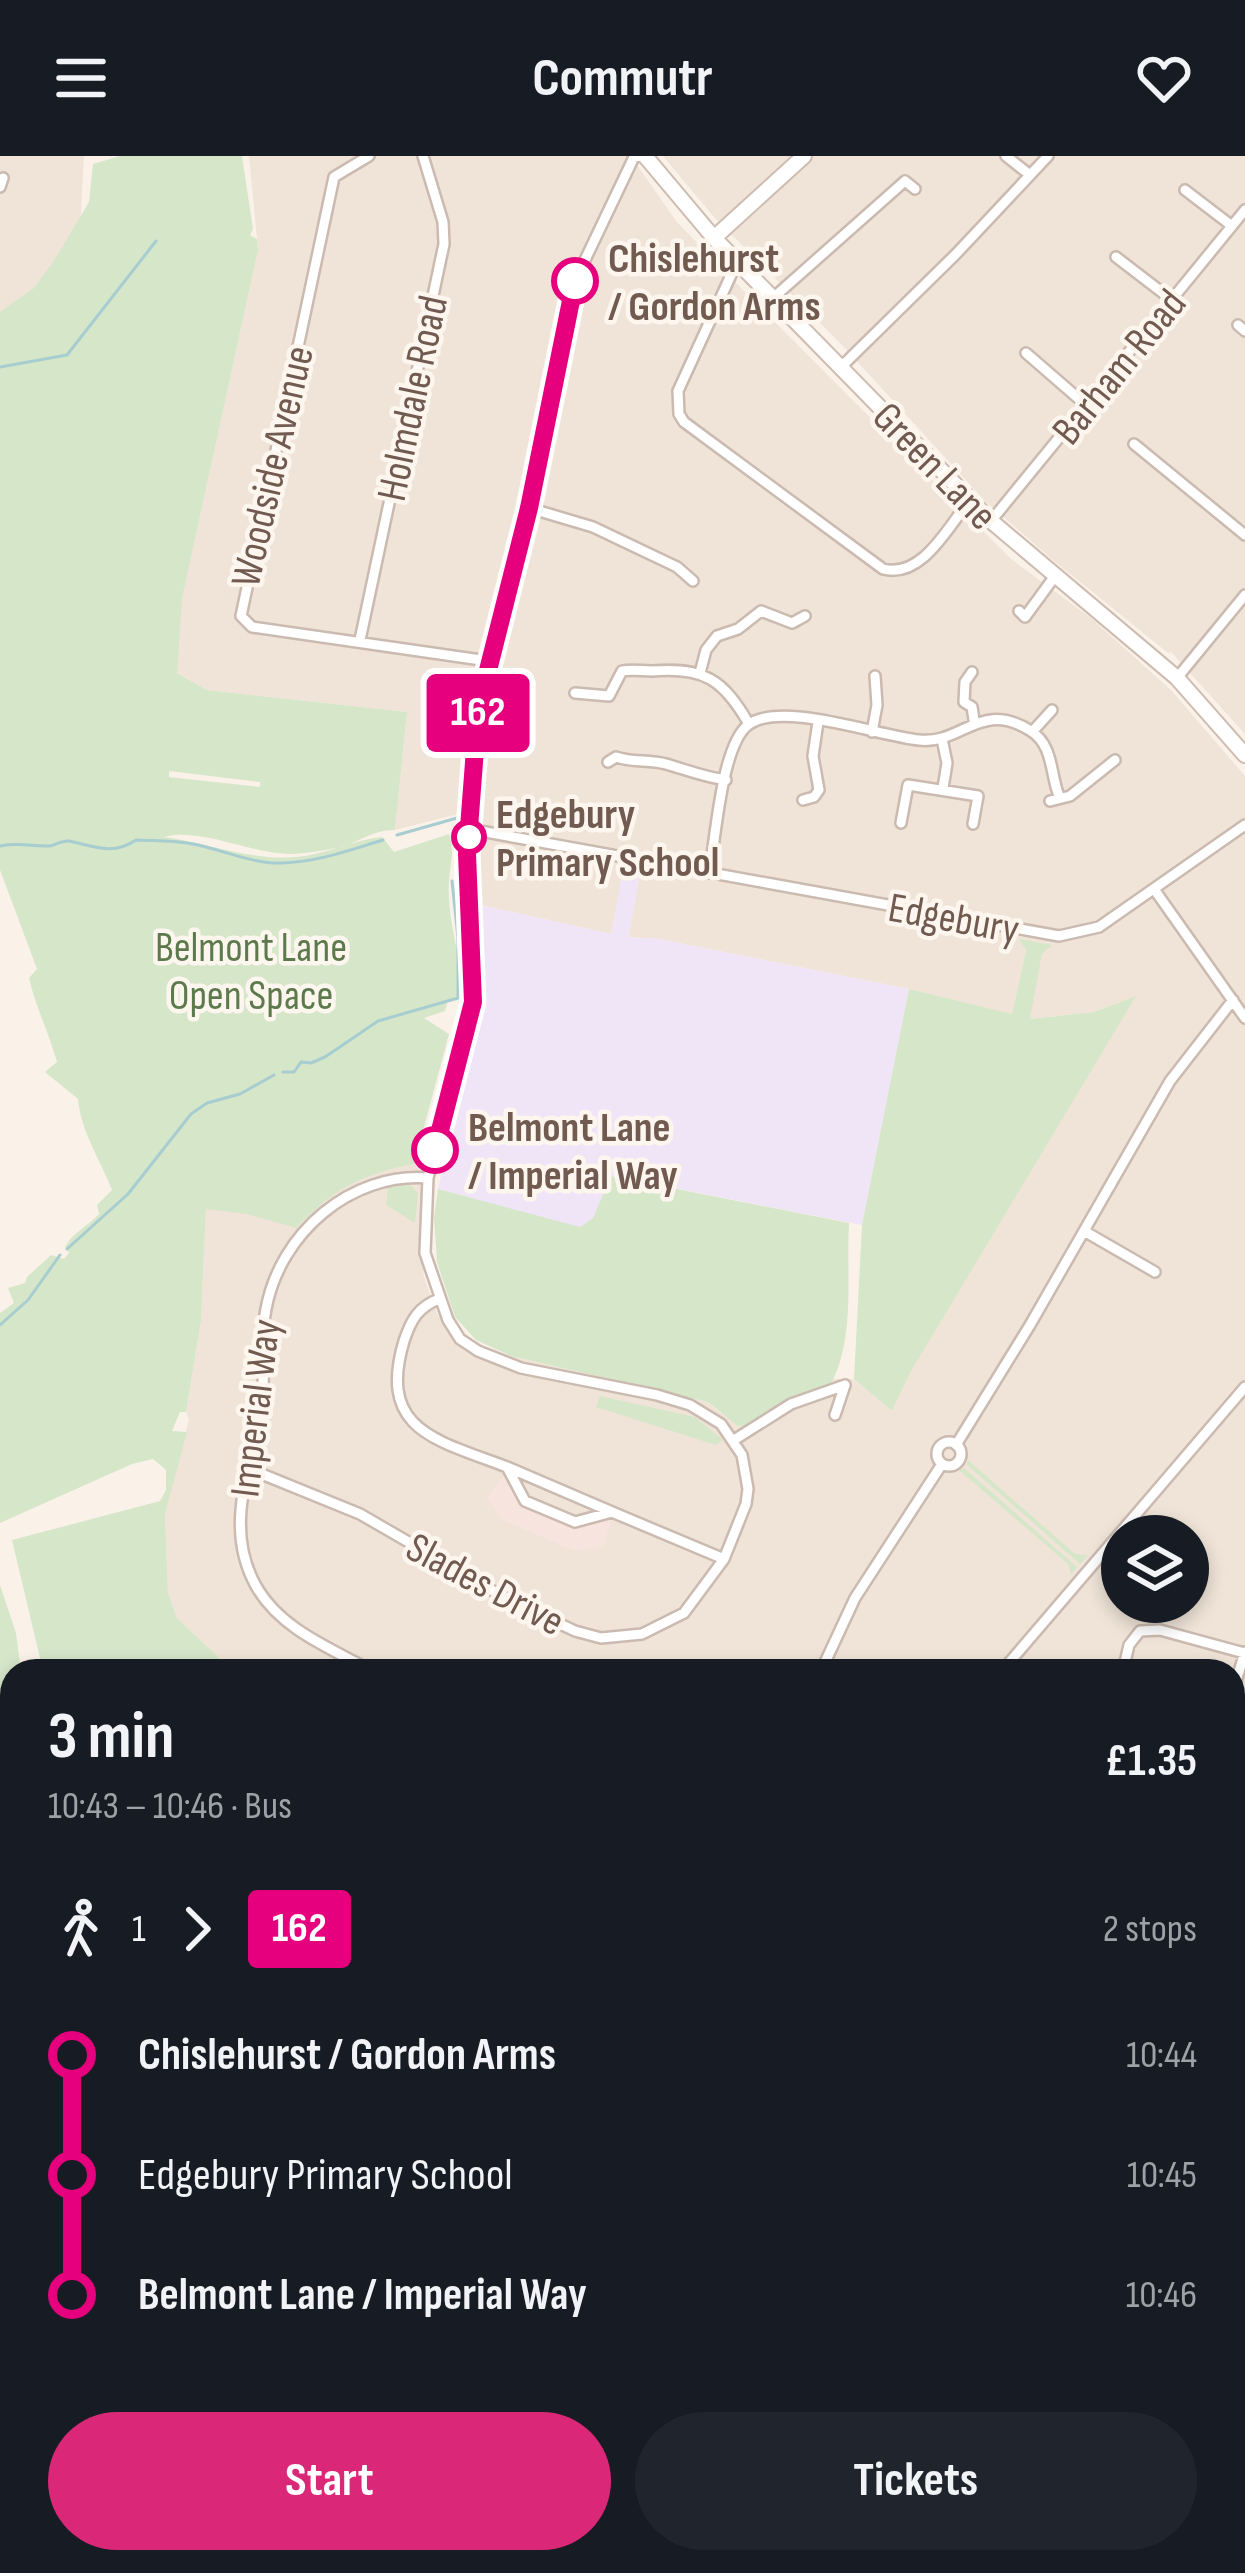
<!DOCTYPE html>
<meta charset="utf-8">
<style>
body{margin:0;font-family:"Sofia Sans Condensed",sans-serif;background:#20242c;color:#f1f3f6;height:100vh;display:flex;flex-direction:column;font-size:45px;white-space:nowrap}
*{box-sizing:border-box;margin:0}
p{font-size:39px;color:#9ea1a6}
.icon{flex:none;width:66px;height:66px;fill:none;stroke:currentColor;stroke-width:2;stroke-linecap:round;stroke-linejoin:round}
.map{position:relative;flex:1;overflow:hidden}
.panel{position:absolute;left:0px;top:1503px;width:1245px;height:915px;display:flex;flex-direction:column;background:#171b24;border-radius:36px 36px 0 0;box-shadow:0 6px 18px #0003}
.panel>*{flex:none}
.badge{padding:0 24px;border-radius:9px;font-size:42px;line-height:78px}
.controls{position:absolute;left:1101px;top:1359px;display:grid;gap:24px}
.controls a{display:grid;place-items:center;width:108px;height:108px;border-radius:50%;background:#171b24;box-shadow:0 6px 18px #0003;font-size:60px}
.map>.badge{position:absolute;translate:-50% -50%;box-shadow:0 0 0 6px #fff}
.legs{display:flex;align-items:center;gap:18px;height:132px;padding:0 48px;font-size:39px}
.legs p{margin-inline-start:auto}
.summary{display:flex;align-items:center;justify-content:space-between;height:204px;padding:0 48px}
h1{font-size:66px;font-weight:700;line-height:90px}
.primary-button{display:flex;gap:24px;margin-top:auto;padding:24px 48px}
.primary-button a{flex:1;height:138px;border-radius:72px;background:#db2777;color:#fff;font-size:48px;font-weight:700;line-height:138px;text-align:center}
.primary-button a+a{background:#20242c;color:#f1f3f6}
ul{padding:0 48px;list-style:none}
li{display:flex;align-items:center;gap:42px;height:120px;font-size:45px}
li i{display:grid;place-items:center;width:18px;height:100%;margin:0 15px;background:currentColor}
li i::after{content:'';width:30px;height:30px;margin:-15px;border:9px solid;border-radius:50%;background:#171b24}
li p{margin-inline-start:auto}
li:first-child i{background:linear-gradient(#0000 50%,currentColor 0)}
li:last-child i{background:linear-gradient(currentColor 50%,#0000 0)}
header{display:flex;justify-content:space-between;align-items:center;height:156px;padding:0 48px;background:#171b24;font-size:54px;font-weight:700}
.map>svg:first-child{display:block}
.residential{fill:#f0e4d8;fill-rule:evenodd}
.commercial{fill:#f8e4de}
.education{fill:#efe5f6}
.green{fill:#d6e6c9;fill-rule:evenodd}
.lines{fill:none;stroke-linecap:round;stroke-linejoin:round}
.stream{stroke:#a7cdd1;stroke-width:3}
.street-casing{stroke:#cbbab0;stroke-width:14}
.secondary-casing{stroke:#cfbcb1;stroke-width:18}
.primary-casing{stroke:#d7d1ce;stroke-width:20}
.highway-casing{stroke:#d7d1ce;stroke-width:21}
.street{stroke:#fff;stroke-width:9}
.secondary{stroke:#fff;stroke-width:14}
.primary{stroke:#f0d2aa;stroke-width:15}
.highway{stroke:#ecb6a8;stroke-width:16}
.line-1-casing{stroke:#fff;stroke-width:27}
.line-1{stroke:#e6007e;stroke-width:18}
.stop-1-dot{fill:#fff;stroke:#e6007e;stroke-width:6}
.labels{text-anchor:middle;stroke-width:9;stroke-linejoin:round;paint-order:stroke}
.stop-label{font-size:42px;font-weight:bold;fill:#715a50;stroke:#fdf6ef;text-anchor:start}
.street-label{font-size:42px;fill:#715a50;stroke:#fdf6ef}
.park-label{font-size:42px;fill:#5d7a4c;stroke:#fdf6ef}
</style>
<header><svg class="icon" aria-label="menu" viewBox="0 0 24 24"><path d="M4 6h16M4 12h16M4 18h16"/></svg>Commutr<svg class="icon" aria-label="heart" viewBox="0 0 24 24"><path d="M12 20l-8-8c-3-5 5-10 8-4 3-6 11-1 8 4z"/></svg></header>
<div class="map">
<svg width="1245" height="2417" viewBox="0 0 1245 2417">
<rect width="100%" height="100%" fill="#faf2e9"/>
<path class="residential" d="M 0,0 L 84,0 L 80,76 L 25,152 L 0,163 Z
M 249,0 L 631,0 L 676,65 L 745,136 L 1011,403 L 1091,462 L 1171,534 L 1245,620 L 1245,2007 L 1233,2006 L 1233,1515 L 233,1515 L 177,1462 L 168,1437 L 165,1358 L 189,1263 L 186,1256 L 201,1165 L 206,1052 L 322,1045 L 371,1016 L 414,1008 L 431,1010 L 419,1076 L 424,1121 L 438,1159 L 460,1188 L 708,1246 L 721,1257 L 833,1223 L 854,1223 L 892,1255 L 910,1217 L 1134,841 L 1094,856 L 1029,863 L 1042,797 L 1020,784 L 1026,793 L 1012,859 L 909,833 L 659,783 L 628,781 L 639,723 L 623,719 L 611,778 L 476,748 L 484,667 L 454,659 L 395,674 L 407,556 L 207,534 L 167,511 L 258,94 ZM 1122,1380 L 1188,1380 L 1188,1446 L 1122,1446 Z
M 663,0 L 1245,0 L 1245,578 L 1171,496 L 1168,497 L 1054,405 L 985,345 L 842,189 L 714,61 Z
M 0,1967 L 12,1974 L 12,2406 L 635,2406 L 650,2417 L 0,2417 Z
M 1233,2033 L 1245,2033 L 1245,2417 L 682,2417 L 668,2406 L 1233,2406 Z"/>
<path class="commercial" d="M 505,1318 L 520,1345 L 579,1371 L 612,1362 L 603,1390 L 575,1395 L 501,1363 L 487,1342 Z"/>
<path class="education" d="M 622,719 L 639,722 L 629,781 L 659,783 L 909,833 L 862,1069 L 612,1020 L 593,1062 L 580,1072 L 438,1033 L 482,835 L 476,748 L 611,778 Z"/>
<path class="green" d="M 120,0 L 242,0 L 253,73 L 250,79 L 257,83 L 258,94 L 182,443 L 177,517 L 207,534 L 407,556 L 395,674 C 373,674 361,685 341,691 C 327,694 308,697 293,698 C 252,699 201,671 164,681 C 208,687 251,705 297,701 C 327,698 353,684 382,681 L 394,696 L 449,678 C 455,697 450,706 449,725 C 446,763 462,800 462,838 L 448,844 L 445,855 L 424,862 L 449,878 L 414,1008 C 362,1018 333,1033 296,1072 L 247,1058 L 206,1053 L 201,1165 L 186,1256 L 180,1256 L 172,1275 L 187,1276 L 165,1358 L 168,1437 L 177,1462 L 233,1515 L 43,1515 L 12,1384 L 160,1345 L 166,1334 L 166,1314 L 153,1303 L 132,1308 L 0,1367 L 0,1157 L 14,1147 L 8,1132 L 25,1127 L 27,1121 L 51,1099 L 64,1103 L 69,1097 L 65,1091 C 74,1075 87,1071 99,1058 L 97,1049 L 112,1034 C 100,1003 81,976 78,943 L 45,916 L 57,906 C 49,877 36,852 29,822 L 37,813 L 0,714 L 0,156 L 34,132 L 55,103 L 89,46 L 93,8 ZM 169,615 L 260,626 L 260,631 L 169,621 Z
M 1019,783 L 1052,789 L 1042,798 L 1030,863 L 1094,856 L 1136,840 L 910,1217 L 892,1255 L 854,1223 L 862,1069 L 909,833 L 1012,858 L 1026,794 Z
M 611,1020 L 849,1067 C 846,1120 856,1182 830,1230 L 791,1243 L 748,1270 L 738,1270 L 708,1246 L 511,1200 L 476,1184 L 455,1161 L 437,1106 L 434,1062 L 438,1033 L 580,1071 L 593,1062 Z
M 410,1029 L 418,1037 L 415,1067 L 386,1049 L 388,1031 Z
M 600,1240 L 695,1261 L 723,1284 L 716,1289 L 596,1251 Z
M 968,1304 L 1075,1398 L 1088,1399 L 1080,1408 L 966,1308 Z
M 964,1312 L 1077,1411 L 1071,1419 L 1068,1408 L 959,1314 Z
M 0,1429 L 16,1477 L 21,1515 L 12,1515 L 12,1909 L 0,1908 Z
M 1,2247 L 11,2282 L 12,2339 L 0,2286 Z"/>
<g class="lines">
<path class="stream" d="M 0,211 L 67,199 L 156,85
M 397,679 L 457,662
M 0,690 C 21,686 33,691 50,690 C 56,689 62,684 69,685 C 93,690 113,700 136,684 C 154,685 174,684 193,688 C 224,694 252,708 282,707 C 318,706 350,694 383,684
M 283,916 L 294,916 L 301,906 L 311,907 L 325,901 L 378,865 L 458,842 L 458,782 L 452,725
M 67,1093 L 128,1038 L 191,958 L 207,947 L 240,938 L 274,919
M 0,1169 L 28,1144 L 60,1099
M 0,2260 L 12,2313
M 0,2368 L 12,2363"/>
<defs>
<path id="street" d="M 369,0 L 334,21 L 241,460 L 252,471 L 488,505
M 1006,0 L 1030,19
M 0,31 L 3,22
M 1185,34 L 1232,70
M 1116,101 L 1172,144
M 737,106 L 678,235 L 679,258 L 684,266 L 883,413 C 922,423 948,371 970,344
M 773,142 L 905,25 L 915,33
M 1238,169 L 1245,175
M 1026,197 L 1086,249
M 841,211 L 956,98 L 1048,0
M 1134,288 L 1245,379
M 529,352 L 593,371 L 677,411 L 693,425
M 991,365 L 1245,54
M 1019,455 L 1025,461 L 1055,420
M 360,484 L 444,88 L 443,66 L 423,0
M 972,516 L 965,526 L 964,546 L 972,551 L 974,564
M 700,517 L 706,494 L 717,480 L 738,473 L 761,455 L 792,467 L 805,460
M 1177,522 L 1245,439
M 575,537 L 609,540 L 622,515 C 632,513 641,515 652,515 C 704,511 723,523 749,568
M 872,576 L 877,549 L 875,520
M 1032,576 L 1052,554
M 942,583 L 947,607 L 943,632
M 608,606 L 616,601 C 633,607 649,603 666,608 C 687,614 704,621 726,624
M 803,644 L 814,641 L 819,634 L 813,600 L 818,566
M 1050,645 L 1070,640 L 1115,604
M 901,667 L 908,629 L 978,640 L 973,668
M 469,673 L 1059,780 L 1099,771 L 1245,669
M 709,717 C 716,683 721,590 748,569 C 780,544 879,580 919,584 C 962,589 980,543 1031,575 C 1054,590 1050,618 1059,640
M 1154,733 L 1245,862
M 1084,1075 L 1155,1116
M 439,1143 C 418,1151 411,1164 404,1185 C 377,1275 437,1284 507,1311
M 835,1259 L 845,1229
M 734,1284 L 791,1248 L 845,1229
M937 1298a12 12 0 1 1 24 0a12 12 0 1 1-24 0Z
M 956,1289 L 1030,1169 L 1170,925 L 1233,844
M 507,1311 L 612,1356 L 575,1366 L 525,1345 Z
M 247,1312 L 360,1358 L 507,1443 L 575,1475 L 601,1482 L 642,1478 L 684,1457 L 724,1403 L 746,1348 L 748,1333 L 742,1299 L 721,1268 L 690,1249 L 657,1239 L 521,1212 L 478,1195 L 460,1183 L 448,1164 L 425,1097 L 428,1022 L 473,846 L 467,698 L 478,554 L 529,352 L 575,125 L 634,1 L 641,0
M 612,1356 L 724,1403
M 372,1515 C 330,1492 280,1473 256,1430 C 223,1371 251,1313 261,1253 C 267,1219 259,1186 266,1153 C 280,1077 351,1016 428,1022
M 821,1515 L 855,1442 L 942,1308
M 1002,1515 L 1245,1231
M 1123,1515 L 1129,1489 L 1140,1475 L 1160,1474 L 1244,1497
M 1233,1535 L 1245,1496
M 1233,1867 L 1245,1867
M 1233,2184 L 1245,2194
M 0,2208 L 12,2191
M 0,2230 L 12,2216
M 1233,2362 L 1245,2373
M 1110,2406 L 1122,2417
M 948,2407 L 948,2406
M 80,2417 L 85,2406
M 230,2417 L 235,2406
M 351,2417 L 355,2406
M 539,2417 L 545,2406
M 715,2417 L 721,2406"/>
<path id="secondary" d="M 645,0 L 714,82 L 991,365 L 1177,522 L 1245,599
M 714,82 L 804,0"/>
<path id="primary" d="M 0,1961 L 12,1966
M 658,2406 L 673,2417"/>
<path id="highway" d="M 0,1927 L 12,1928
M 0,1940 L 12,1941
M 1233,2013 L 1245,2013
M 1233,2026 L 1245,2027"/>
</defs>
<use href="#street" class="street-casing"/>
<use href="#secondary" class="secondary-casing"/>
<use href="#primary" class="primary-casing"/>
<use href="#highway" class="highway-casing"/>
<use href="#street" class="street"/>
<use href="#secondary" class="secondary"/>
<use href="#primary" class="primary"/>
<use href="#highway" class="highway"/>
</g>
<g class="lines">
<defs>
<path id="line-1" d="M 435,994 L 473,846 L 467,698 L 478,554 L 529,352 L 575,125"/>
</defs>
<use href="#line-1" class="line-1-casing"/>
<use href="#line-1" class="line-1"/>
</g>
<g class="stop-1-dot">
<circle cx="575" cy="125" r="21"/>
<circle cx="469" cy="681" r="15"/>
<circle cx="435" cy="994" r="21"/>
</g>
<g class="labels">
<g class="stop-label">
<text x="608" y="116">Chislehurst<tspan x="608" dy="48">/ Gordon Arms</tspan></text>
<text x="496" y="672">Edgebury<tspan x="496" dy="48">Primary School</tspan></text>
<text x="468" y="985">Belmont Lane<tspan x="468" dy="48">/ Imperial Way</tspan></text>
</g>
<g class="street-label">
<text transform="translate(1118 210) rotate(-51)" y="15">Barham Road</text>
<text transform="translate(411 242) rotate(-78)" y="15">Holmdale Road</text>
<text transform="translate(936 309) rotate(46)" y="15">Green Lane</text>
<text transform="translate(271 310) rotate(-77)" y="15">Woodside Avenue</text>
<text transform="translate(954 761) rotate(10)" y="15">Edgebury</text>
<text transform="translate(254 1252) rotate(-83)" y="15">Imperial Way</text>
<text transform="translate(486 1427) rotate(28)" y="15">Slades Drive</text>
</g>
<g class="park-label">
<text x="251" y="805">Belmont Lane<tspan x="251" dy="48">Open Space</tspan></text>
</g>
</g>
</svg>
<div class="controls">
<a><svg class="icon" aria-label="layers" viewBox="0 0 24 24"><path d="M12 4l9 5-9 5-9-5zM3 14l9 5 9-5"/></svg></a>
</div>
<b class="badge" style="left:478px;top:557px;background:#e6007e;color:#fff">162</b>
<section class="panel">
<div class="summary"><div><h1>3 min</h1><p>10:43 – 10:46 · Bus</p></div><b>£1.35</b></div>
<div class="legs"><svg class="icon" aria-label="walk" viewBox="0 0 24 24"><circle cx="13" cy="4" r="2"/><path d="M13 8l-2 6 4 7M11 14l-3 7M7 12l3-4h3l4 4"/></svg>1<svg class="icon" aria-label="forward" viewBox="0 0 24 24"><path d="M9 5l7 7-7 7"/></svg><b class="badge" style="background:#e6007e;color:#fff">162</b><p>2 stops</p></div>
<ul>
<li><i style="color:#e6007e"></i><b>Chislehurst / Gordon Arms</b><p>10:44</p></li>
<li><i style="color:#e6007e"></i><span>Edgebury Primary School</span><p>10:45</p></li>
<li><i style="color:#e6007e"></i><b>Belmont Lane / Imperial Way</b><p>10:46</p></li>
</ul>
<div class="primary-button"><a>Start</a><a>Tickets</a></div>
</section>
</div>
